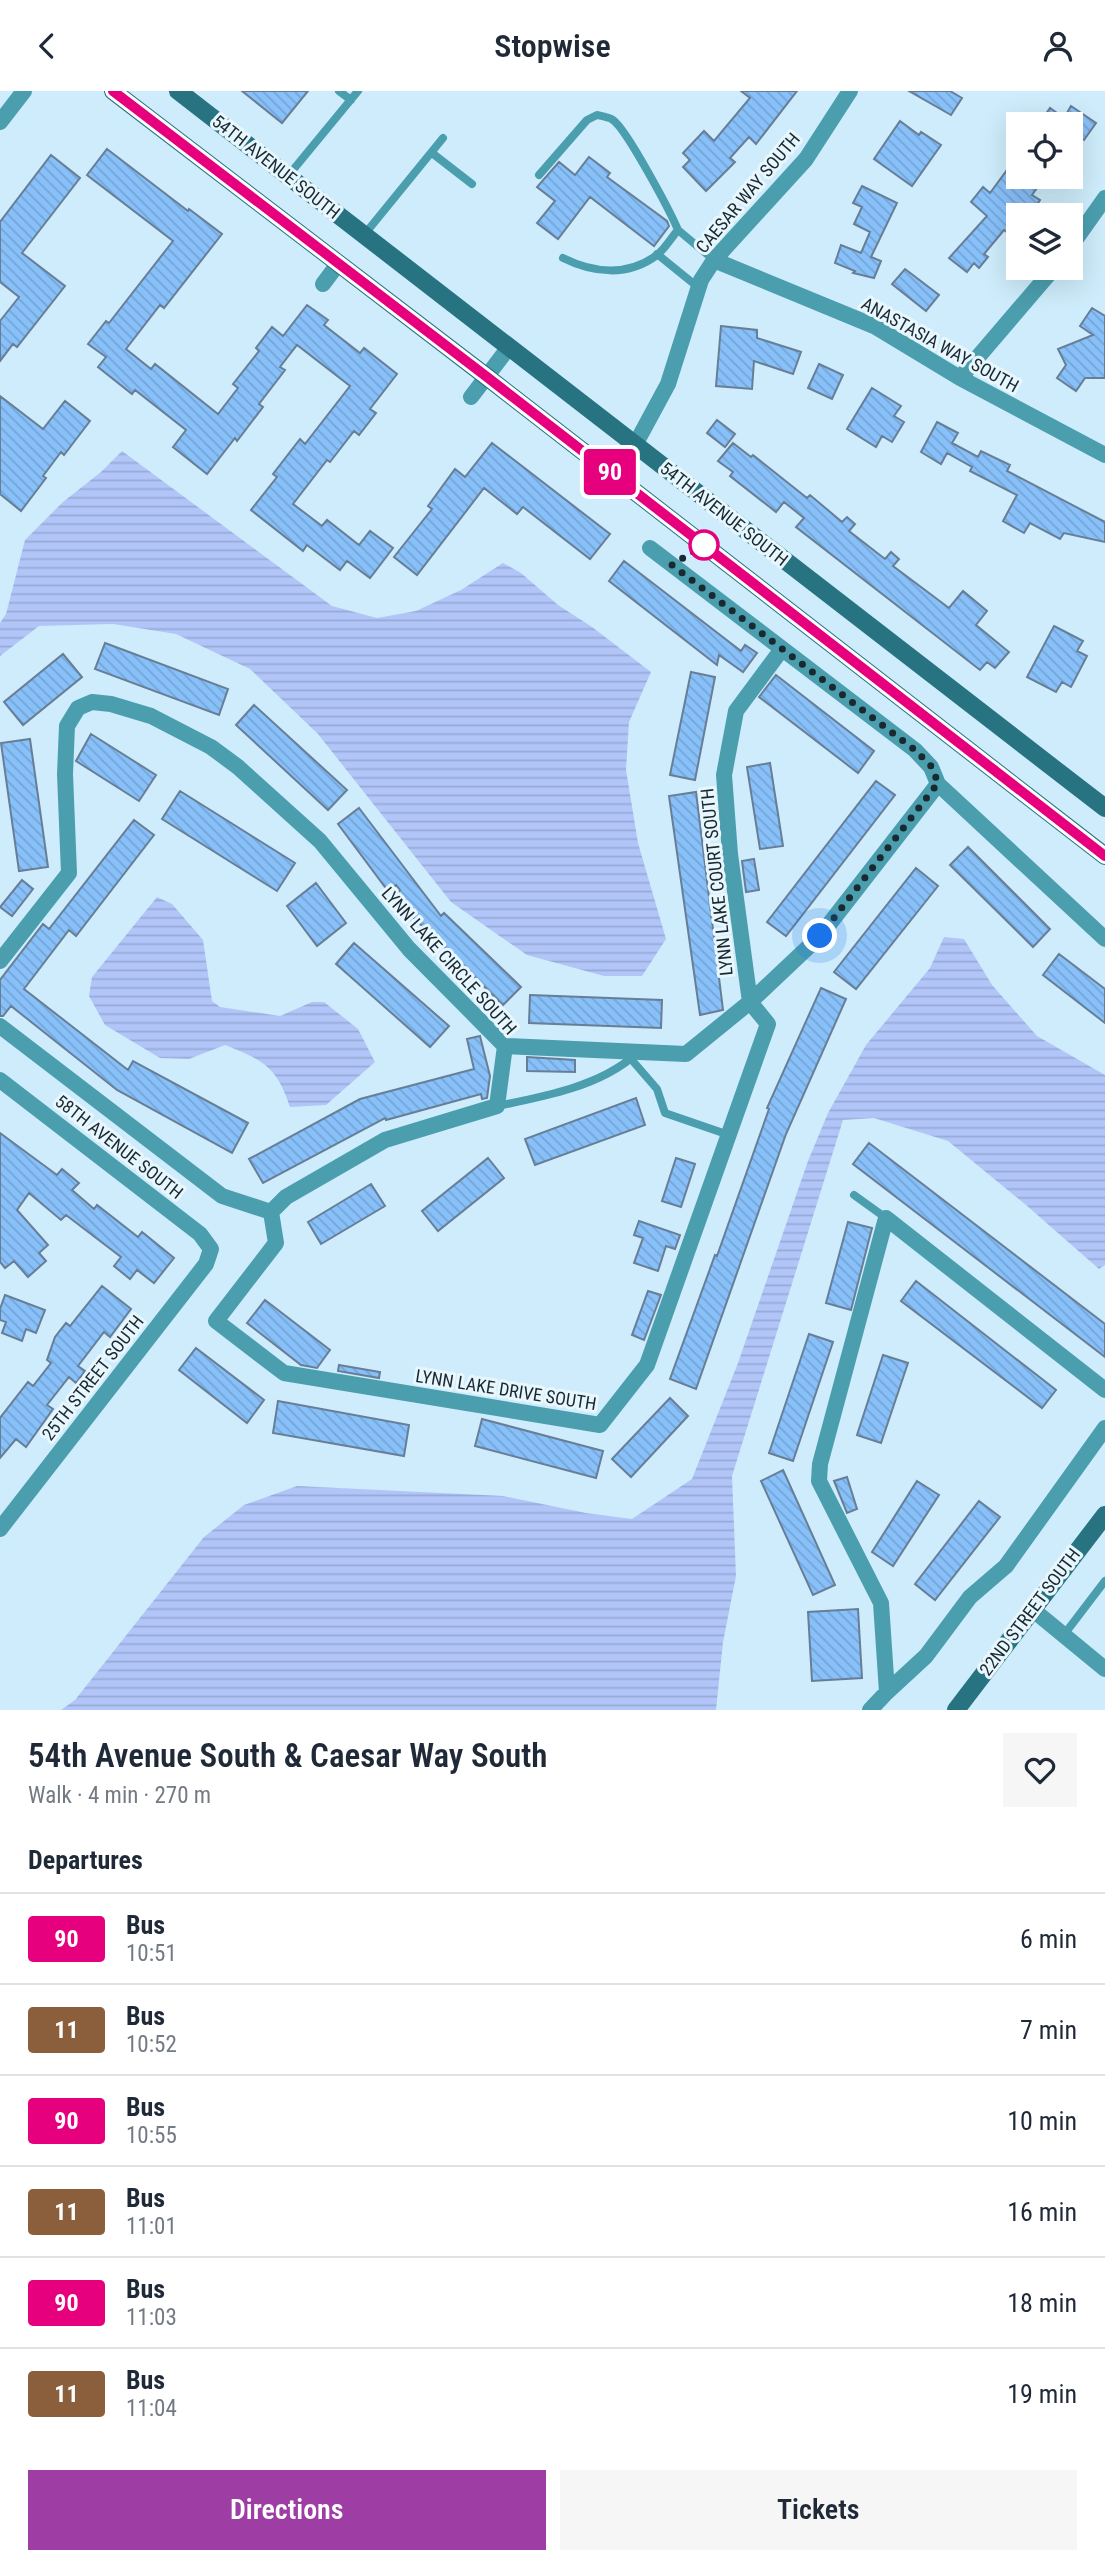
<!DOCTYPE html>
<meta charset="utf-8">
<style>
body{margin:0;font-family:"Roboto Condensed",sans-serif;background:#f6f6f7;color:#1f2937;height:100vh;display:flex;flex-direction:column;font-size:26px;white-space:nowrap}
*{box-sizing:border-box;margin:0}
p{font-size:23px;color:#747a83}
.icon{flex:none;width:38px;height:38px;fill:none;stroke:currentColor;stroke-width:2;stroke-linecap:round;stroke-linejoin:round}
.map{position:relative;height:1619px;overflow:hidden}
.drawer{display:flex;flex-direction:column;background:#fff;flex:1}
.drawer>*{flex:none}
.badge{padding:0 14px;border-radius:5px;font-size:24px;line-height:46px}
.tools{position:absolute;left:1006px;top:21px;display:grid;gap:14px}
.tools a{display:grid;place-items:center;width:77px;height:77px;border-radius:0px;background:#fff;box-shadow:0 7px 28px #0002;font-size:35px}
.you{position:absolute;width:35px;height:35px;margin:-18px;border:5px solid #fff;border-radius:50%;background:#1a73e8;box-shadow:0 0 0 10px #1a73e833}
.map>.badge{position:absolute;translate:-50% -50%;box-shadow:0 0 0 4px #fff}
h2{padding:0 28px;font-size:26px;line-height:63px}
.round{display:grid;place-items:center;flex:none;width:74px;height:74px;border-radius:0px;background:#f6f6f7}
.overview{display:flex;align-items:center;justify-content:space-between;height:119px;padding:0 28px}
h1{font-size:33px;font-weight:600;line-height:52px}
.button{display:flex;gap:14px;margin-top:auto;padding:14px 28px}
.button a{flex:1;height:80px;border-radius:0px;background:#9e3da4;color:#fff;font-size:28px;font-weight:600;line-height:80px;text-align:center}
.button a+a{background:#f6f6f7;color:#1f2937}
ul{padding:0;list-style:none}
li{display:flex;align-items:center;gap:21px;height:91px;padding:0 28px;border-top:2px solid #e0e1e3}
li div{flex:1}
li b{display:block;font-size:26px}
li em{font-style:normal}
li .badge{min-width:77px;font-weight:700;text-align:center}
header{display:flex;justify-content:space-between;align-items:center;height:91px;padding:0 28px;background:#fff;font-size:32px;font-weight:600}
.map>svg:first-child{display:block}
.water{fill:url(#water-rules)}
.building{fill:url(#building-back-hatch);stroke:#677e97;stroke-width:2}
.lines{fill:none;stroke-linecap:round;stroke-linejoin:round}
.lane{stroke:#4b9eae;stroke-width:8}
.street{stroke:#4b9eae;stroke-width:16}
.secondary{stroke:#277381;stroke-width:18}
.line-casing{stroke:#fff;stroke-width:16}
.line{stroke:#e6007e;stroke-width:10}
.walk{stroke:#1a282f;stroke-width:7;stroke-dasharray:0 12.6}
.stop-dot{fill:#fff;stroke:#e6007e;stroke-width:3.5}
.labels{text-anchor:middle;stroke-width:6;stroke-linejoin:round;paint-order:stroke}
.street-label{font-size:18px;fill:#1a282f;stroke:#e8f7fe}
</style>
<header><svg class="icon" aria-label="back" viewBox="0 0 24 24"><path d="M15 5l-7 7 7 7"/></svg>Stopwise<svg class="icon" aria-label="person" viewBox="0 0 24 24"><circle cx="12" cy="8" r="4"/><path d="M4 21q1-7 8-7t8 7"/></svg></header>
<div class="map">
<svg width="1105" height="1619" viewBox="0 0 1105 1619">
<defs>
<pattern id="water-rules" width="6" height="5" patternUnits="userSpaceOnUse" patternTransform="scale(1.75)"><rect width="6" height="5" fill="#b2c5f8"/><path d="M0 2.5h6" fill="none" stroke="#98a9d5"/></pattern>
<pattern id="building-back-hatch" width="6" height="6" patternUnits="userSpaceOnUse" patternTransform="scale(1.75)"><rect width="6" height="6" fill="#88c0f9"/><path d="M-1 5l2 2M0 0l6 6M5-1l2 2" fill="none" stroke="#75a5d6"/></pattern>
</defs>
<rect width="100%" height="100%" fill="#ceecfb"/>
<path class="water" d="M 122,360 L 332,515 L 377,527 L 416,520 L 461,499 L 503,472 L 521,482 L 558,514 L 592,536 L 651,581 L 629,631 L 626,679 L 638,752 L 666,848 L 642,885 L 604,885 L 527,864 L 451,811 L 318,643 L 250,578 L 176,543 L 113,533 L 39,535 L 0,565 L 0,532 L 6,523 L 25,449 L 63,411 L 101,381 Z
M 157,806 L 172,813 L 203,849 L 212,910 L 220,916 L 280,925 L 312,911 L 324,911 L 358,938 L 375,971 L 326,1014 L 290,1016 C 277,976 263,969 225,954 L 189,968 L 160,967 L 105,934 L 89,905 L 92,886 Z
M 944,846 L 964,848 L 992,894 L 1037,945 L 1105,984 L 1105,1174 L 1099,1178 L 1026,1114 L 948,1050 L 874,1027 L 843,1029 L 732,1385 L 736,1485 L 723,1551 L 716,1619 L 61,1619 L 75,1609 L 204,1446 L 244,1414 L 297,1395 L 503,1405 L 586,1422 L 632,1428 L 692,1388 L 738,1272 L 808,1070 L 828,1022 L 866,954 L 930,877 Z"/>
<path class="building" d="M 242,0 L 308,0 L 282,32 Z
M 741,0 L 797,0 L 756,53 L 749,46 L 730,67 L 735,71 L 706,100 L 683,76 L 690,69 L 683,62 L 704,40 L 714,50 L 750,7 Z
M 909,0 L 950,0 L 962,7 L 951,24 Z
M 1071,15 L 1096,32 L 1084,49 L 1071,41 L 1071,33 L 1039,33 L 1050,17 L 1064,27 Z
M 900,30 L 919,44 L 921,41 L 941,54 L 912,95 L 874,68 Z
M 107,58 L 188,120 L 189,118 L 222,143 L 164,217 L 160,214 L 126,258 L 151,278 L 155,273 L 218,323 L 238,297 L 233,293 L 259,260 L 256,257 L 272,236 L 283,245 L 307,214 L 328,229 L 324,234 L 360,262 L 364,257 L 397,283 L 370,318 L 376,322 L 359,344 L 354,340 L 330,371 L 327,369 L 293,413 L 322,435 L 327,429 L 359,454 L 370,440 L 393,457 L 370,487 L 347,470 L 340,479 L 307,454 L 303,460 L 251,419 L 277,386 L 273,383 L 300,348 L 305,353 L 350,295 L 297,254 L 280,276 L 285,279 L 259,313 L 263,316 L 237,350 L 235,347 L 207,383 L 173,356 L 186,339 L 135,299 L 132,303 L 98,276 L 106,266 L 88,253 L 106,230 L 109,232 L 173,150 L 87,84 Z
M 51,64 L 80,87 L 22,162 L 65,195 L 17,256 L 13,253 L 0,270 L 0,230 L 19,206 L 0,191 L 0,131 Z
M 1018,64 L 1018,86 L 1045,86 L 1032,104 L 1040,109 L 1031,122 L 1018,113 L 1018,139 L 1013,146 L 1004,139 L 984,163 L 988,166 L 979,177 L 974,172 L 967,181 L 949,167 L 987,125 L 971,111 L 983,96 L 990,102 Z
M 589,66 L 610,82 L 607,86 L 667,130 L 669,135 L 654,155 L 590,106 L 558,148 L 537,132 L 555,110 L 537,96 L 559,71 L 575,84 Z
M 862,95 L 897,112 L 871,166 L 881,170 L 874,187 L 853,182 L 855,180 L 835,172 L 841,154 L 861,162 L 870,141 L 854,133 L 862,116 L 853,112 Z
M 905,178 L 939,204 L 926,220 L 892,193 Z
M 1092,217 L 1105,225 L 1105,287 L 1085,287 L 1076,300 L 1057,287 L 1066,274 L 1058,258 L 1093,244 L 1080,235 Z
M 721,235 L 757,239 L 757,247 L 801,261 L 793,283 L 754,270 L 752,298 L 716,295 Z
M 819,273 L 843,284 L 832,308 L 808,297 Z
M 872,297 L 901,315 L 894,325 L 904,331 L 892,351 L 882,345 L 876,356 L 847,338 Z
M 0,305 L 43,338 L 65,310 L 90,330 L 64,364 L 61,361 L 43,385 L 46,387 L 21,420 L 0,403 Z
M 717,329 L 735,343 L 725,356 L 707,342 Z
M 937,331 L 958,342 L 952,352 L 978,366 L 981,360 L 1010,374 L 1007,380 L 1105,431 L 1105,451 L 1064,442 L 1060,448 L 1030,432 L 1024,442 L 1003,430 L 1017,404 L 970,380 L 972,376 L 947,362 L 941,373 L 921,361 Z
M 492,352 L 610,443 L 590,468 L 523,416 L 517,423 L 484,397 L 417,484 L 394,466 L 432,418 L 428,415 L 455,378 L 465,386 Z
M 733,352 L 751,366 L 753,364 L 807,407 L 810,404 L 842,431 L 847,426 L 855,433 L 849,440 L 885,468 L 891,461 L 899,468 L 893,475 L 949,517 L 963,500 L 987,520 L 976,534 L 1009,561 L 995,577 L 987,571 L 980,579 L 796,436 L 804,427 L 784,411 L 776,421 L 730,385 L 733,381 L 718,370 Z
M 624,470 L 741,560 L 745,554 L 757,562 L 743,581 L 719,564 L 717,574 L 609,490 Z
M 1054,535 L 1083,550 L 1077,560 L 1087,565 L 1071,596 L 1062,591 L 1056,601 L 1027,586 Z
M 105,552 L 228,598 L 219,624 L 95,578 Z
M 63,563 L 82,586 L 23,634 L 4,611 Z
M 691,581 L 715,586 L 695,689 L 670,684 Z
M 776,584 L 874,660 L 858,682 L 759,606 Z
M 254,614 L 347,699 L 328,719 L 236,634 Z
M 91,643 L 156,684 L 139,710 L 76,670 Z
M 30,648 L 48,776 L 19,780 L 1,652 Z
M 770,672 L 783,755 L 760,758 L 747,676 Z
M 876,690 L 895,704 L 786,845 L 767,831 Z
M 180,700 L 295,772 L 277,800 L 162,728 Z
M 696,701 L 723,919 L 700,924 L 669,705 Z
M 359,717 L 441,825 L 444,822 L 521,896 L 503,914 L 413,826 L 410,829 L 393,807 L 400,799 L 396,794 L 388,800 L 338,733 Z
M 134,729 L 154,744 L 76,845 L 69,839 L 24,898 L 128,979 L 133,970 L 248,1032 L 232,1062 L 117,999 L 11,915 L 3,925 L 0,925 L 0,889 L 43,833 L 49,838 Z
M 968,756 L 1050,838 L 1033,856 L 950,774 Z
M 754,768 L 759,799 L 746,801 L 742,770 Z
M 916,777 L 938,795 L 856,898 L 834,881 Z
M 22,789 L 33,798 L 12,825 L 0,816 Z
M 316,792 L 346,832 L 317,855 L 287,815 Z
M 354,852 L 449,935 L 430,956 L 336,873 Z
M 1059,863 L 1105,898 L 1105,932 L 1043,884 Z
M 821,897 L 846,908 L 786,1043 L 696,1298 L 670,1288 L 715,1164 L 717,1165 L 769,1018 L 767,1017 Z
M 530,904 L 662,909 L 661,937 L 529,932 Z
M 480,945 L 490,985 L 487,1007 L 482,1008 L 481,1003 L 386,1029 L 385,1027 L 263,1092 L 249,1068 L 360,1008 L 474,978 L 467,948 Z
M 527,966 L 575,969 L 575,981 L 527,980 Z
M 636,1007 L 645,1034 L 535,1074 L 525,1048 Z
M 0,1042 L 57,1084 L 62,1078 L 79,1092 L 72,1099 L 94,1118 L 97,1114 L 138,1146 L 142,1141 L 174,1167 L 154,1192 L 137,1179 L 130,1188 L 114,1175 L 121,1166 L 66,1124 L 61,1129 L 29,1102 L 17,1119 L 48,1154 L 39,1162 L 46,1170 L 28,1186 L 14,1170 L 5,1177 L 0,1171 Z
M 869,1052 L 1105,1233 L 1105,1266 L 853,1073 Z
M 488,1067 L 504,1087 L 438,1140 L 422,1120 Z
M 676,1067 L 695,1073 L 681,1116 L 662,1110 Z
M 371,1093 L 385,1115 L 321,1153 L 308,1131 Z
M 639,1130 L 680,1144 L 675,1158 L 666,1155 L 658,1180 L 634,1172 L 643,1147 L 634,1144 Z
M 848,1131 L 872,1137 L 851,1219 L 826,1212 Z
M 916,1190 L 1056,1299 L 1042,1317 L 901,1210 Z
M 102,1195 L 131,1218 L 110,1246 L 104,1241 L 78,1275 L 85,1280 L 76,1292 L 69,1286 L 47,1314 L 53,1318 L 26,1356 L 16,1348 L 0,1367 L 0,1327 L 28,1291 L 33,1295 L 51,1272 L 47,1269 L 55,1246 L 66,1232 L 70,1235 Z
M 648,1200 L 661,1204 L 644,1249 L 632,1244 Z
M 5,1204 L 45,1219 L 36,1242 L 26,1238 L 22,1250 L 2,1242 L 6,1231 L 0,1229 L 0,1218 Z
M 265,1209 L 330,1259 L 317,1277 L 301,1274 L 247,1232 Z
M 809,1243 L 833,1251 L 793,1370 L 769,1362 Z
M 196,1257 L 264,1309 L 247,1332 L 179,1279 Z
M 883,1264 L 908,1272 L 881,1352 L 857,1344 Z
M 339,1274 L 380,1281 L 379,1287 L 338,1280 Z
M 670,1307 L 688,1325 L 631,1386 L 612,1368 Z
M 278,1310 L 409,1334 L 404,1365 L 273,1342 Z
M 482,1328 L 603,1360 L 596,1387 L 475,1355 Z
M 783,1379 L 835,1494 L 813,1504 L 761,1390 Z
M 847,1386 L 857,1418 L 847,1422 L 834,1390 Z
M 917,1390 L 939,1404 L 893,1475 L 872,1461 Z
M 979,1410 L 1000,1426 L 935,1509 L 915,1493 Z
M 858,1518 L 862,1587 L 812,1590 L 808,1521 Z"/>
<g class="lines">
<path class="lane" d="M 339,0 L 351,9
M 432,62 L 472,93
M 539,84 L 587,29 L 597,24 C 602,25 609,26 613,29 C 627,39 670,120 678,139
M 288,85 L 358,0
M 364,144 L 443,47
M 657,163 L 699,197
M 563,167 C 593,182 628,186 657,164 C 665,158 671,147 678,139 L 714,169
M 631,968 L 657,998 L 665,1022 L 729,1044
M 497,1015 C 543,1006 601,995 636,963
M 854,1104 L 886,1127
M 1063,1545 L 1105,1490"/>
<path class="street" d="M 0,31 L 24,0
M 1071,155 L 1105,107
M 714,169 L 874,235 L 960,287 L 1105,364
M 323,193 L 338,173
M 960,287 L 1054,177
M 471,306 L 509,256
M 612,383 L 635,354 L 668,293 L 701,189 L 714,169 L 806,68 L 850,0
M 650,457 L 915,659 L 931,676 L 938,693 L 1105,848
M 0,870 L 69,782 L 65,683 L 67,635 L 78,617 L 92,611 L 111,613 L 151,625 L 211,656 L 238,676 L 320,750 L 409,858 L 505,955 L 497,1015 L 385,1049 L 286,1106 L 271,1121 L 222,1105 L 0,935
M 505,955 L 686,963 L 750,911 L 730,763 L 724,684 L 736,620 L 782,558
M 0,989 L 200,1143 L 211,1158 L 206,1173 L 0,1438
M 271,1121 L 276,1152 L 216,1230 L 284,1282 L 600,1334 L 647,1274 L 768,933 L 750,911 L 820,845 L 938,693
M 1032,1518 L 1105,1578
M 887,1601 L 926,1565 L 970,1506 L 1006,1475 L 1105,1337
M 870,1619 L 887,1601 L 881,1512 L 819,1390 L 820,1373 L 886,1127 L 1105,1299"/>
<path class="secondary" d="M 113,0 L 487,286 L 1105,765
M 178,0 L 1105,717
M 956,1619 L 1105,1424"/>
</g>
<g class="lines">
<defs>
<path id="line" d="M 113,0 L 487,286 L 1105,765"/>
</defs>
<use href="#line" class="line-casing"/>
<use href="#line" class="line"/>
<path class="walk" d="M 704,454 L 672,474 L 915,659 L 932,676 L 938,692 L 820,845"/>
</g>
<circle class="stop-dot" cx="704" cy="454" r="14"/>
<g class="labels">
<g class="street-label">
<text transform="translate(276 76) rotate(38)" y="6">54TH AVENUE SOUTH</text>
<text transform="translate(748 102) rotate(-50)" y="6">CAESAR WAY SOUTH</text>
<text transform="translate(940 254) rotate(29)" y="6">ANASTASIA WAY SOUTH</text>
<text transform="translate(724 423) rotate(38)" y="6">54TH AVENUE SOUTH</text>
<text transform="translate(717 791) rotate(-96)" y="6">LYNN LAKE COURT SOUTH</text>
<text transform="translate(449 870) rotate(48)" y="6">LYNN LAKE CIRCLE SOUTH</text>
<text transform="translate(119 1056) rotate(38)" y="6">58TH AVENUE SOUTH</text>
<text transform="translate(93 1287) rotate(-52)" y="6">25TH STREET SOUTH</text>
<text transform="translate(506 1299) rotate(9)" y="6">LYNN LAKE DRIVE SOUTH</text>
<text transform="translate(1030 1521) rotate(-53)" y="6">22ND STREET SOUTH</text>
</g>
</g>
</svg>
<div class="tools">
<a><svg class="icon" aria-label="locate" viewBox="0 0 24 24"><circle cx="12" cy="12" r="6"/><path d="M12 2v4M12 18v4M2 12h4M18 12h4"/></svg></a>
<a><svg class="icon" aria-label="layers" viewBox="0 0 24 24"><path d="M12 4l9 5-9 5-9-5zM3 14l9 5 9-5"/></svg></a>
</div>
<div class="you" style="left:820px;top:845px"></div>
<b class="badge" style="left:610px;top:381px;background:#e6007e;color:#fff">90</b>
</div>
<section class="drawer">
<div class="overview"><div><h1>54th Avenue South &amp; Caesar Way South</h1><p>Walk · 4 min · 270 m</p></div><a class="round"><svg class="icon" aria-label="heart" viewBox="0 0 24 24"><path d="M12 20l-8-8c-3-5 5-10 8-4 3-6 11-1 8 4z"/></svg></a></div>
<h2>Departures</h2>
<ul>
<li><span class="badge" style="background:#e6007e;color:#fff">90</span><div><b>Bus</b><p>10:51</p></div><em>6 min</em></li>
<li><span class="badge" style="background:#8b5e3c;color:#fff">11</span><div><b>Bus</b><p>10:52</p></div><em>7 min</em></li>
<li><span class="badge" style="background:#e6007e;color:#fff">90</span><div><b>Bus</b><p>10:55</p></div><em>10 min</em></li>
<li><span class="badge" style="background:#8b5e3c;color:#fff">11</span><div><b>Bus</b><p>11:01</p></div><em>16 min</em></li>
<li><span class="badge" style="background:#e6007e;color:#fff">90</span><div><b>Bus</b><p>11:03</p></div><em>18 min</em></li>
<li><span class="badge" style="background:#8b5e3c;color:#fff">11</span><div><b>Bus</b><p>11:04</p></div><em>19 min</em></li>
</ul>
<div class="button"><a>Directions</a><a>Tickets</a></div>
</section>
